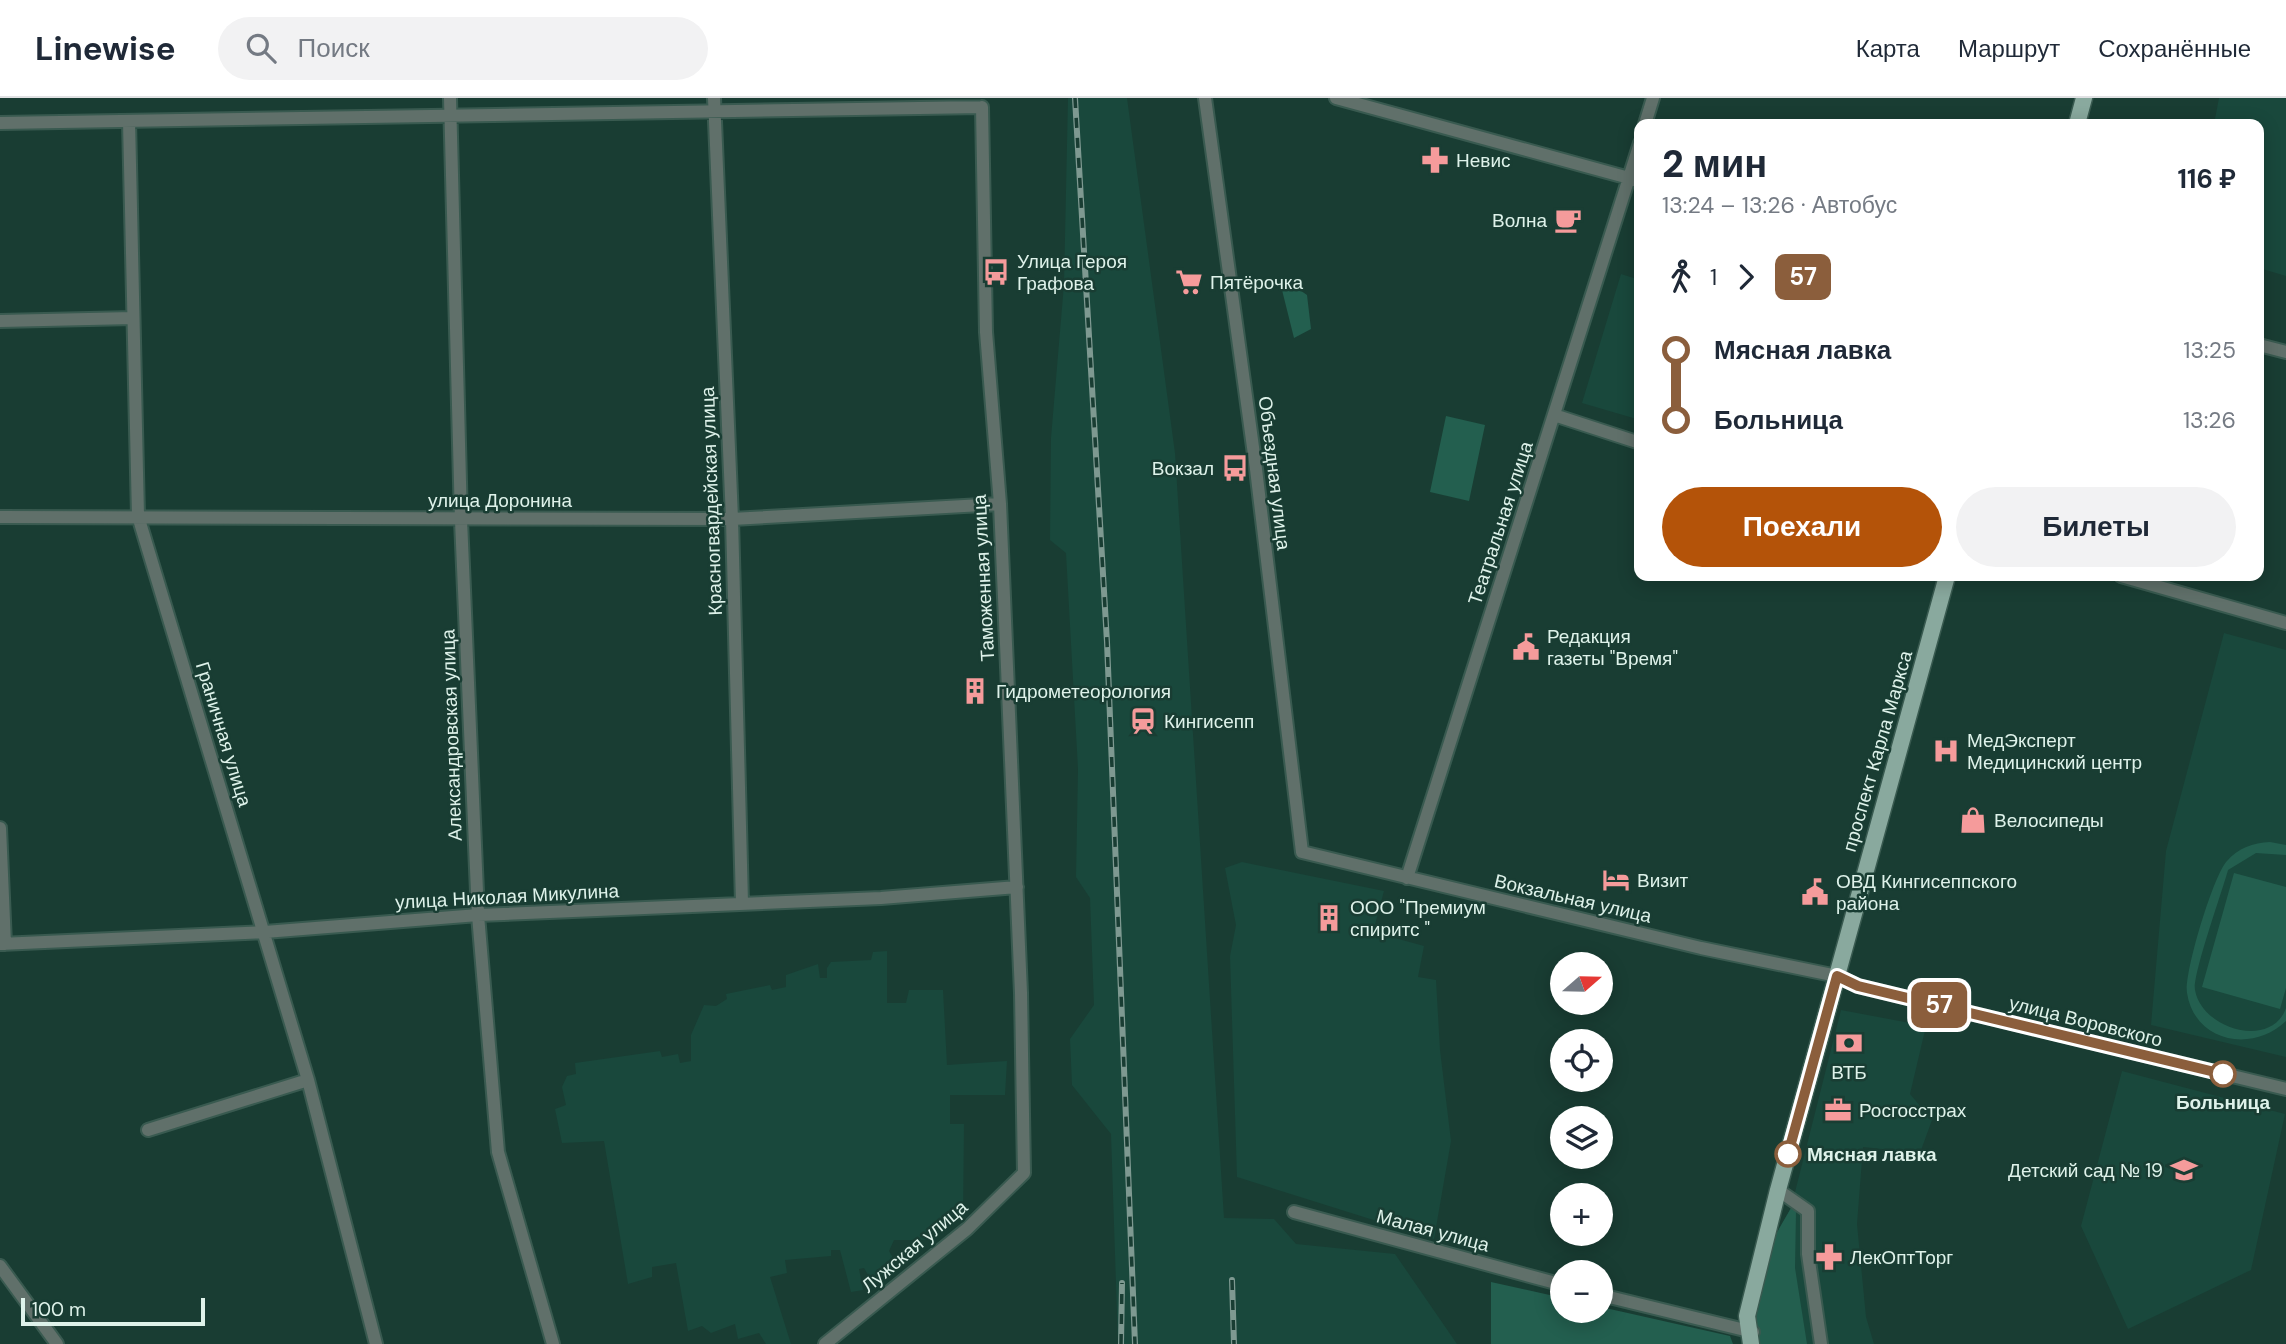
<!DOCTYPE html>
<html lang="ru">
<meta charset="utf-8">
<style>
body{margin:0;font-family:"DM Sans",sans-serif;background:#f2f2f3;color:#1f2937;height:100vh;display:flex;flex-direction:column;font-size:26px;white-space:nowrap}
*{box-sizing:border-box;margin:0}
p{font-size:23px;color:#747a83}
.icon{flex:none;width:38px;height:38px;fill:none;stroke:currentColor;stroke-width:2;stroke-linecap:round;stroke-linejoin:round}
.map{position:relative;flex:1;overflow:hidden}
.drawer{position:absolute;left:1634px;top:21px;width:630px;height:462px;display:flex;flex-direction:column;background:#fff;border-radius:14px;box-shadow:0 4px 18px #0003}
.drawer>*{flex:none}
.badge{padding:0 14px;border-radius:10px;font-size:24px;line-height:46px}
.needle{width:46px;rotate:70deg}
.fabs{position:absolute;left:1550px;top:854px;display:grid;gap:14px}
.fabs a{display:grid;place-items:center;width:63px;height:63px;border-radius:50%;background:#fff;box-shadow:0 4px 18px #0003;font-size:35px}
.scale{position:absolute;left:21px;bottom:18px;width:184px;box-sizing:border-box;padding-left:7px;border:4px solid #def2ea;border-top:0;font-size:19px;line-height:24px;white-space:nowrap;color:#def2ea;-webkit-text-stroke:5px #193d33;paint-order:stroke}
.map>.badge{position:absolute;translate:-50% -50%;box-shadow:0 0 0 4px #fff}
.legs{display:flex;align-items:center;gap:10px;height:77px;padding:0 28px;font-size:23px}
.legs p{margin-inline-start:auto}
.overview{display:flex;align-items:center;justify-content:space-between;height:119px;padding:0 28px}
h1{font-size:38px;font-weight:800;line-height:52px}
.button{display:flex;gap:14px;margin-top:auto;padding:14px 28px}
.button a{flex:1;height:80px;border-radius:42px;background:#b45309;color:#fff;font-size:28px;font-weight:800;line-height:80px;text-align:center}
.button a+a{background:#f2f2f3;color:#1f2937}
ul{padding:0 28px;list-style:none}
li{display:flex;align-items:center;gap:24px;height:70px;font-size:26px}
li i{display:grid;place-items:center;width:10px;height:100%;margin:0 9px;background:currentColor}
li i::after{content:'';width:18px;height:18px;margin:-9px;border:5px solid;border-radius:50%;background:#fff}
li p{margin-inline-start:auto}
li:first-child i{background:linear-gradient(#0000 50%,currentColor 0)}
li:last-child i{background:linear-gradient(currentColor 50%,#0000 0)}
header{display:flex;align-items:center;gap:42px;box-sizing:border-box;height:98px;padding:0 35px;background:#fff;border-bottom:2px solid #e0e1e3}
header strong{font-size:33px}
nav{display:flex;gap:38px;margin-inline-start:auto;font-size:24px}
.search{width:490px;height:63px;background:#f2f2f3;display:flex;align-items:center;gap:18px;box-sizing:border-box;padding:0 24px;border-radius:38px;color:#747a83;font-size:26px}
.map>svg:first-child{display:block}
.built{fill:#19483c}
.green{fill:#235f4f}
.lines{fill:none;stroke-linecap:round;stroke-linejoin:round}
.minor-casing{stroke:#395a50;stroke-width:16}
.major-casing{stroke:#395a50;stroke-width:19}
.minor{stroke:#60706a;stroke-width:12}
.major{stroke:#89a99e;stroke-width:16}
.rail-casing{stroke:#7e9991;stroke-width:6}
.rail{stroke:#193d33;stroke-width:3.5;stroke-dasharray:10;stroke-linecap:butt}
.line-1-casing{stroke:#fff;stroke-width:16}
.line-1{stroke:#8b5e3c;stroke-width:10}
.stop-1-dot{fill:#fff;stroke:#8b5e3c;stroke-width:3.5}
.labels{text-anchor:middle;stroke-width:5;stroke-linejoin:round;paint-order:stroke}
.poi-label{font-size:19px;fill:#def2ea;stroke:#193d33;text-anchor:start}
.street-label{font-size:19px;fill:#def2ea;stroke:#193d33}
.stop-label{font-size:19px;font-weight:bold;fill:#def2ea;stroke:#193d33}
</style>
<header>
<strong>Linewise</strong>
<div class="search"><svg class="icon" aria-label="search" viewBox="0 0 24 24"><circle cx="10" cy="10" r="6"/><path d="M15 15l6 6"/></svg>Поиск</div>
<nav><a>Карта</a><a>Маршрут</a><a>Сохранённые</a></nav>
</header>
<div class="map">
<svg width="2286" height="1246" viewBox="0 0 2286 1246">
<rect width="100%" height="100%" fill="#193d33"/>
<path class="built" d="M 1068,0 L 1127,0 L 1175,355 L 1224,1120 L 1274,1121 L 1296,1146 L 1395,1156 L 1457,1246 L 1118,1246 L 1111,1036 L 1072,987 L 1070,941 L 1094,907 L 1090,800 L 1076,779 L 1078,671 L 1066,455 L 1050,442 L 1051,340 L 1064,186 Z
M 2219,0 L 2286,0 L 2286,178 L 2259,170 L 2259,26 L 2214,26 Z
M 1621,176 L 1640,182 L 1640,322 L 1582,305 Z
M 2224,535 L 2286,552 L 2286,959 L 2151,927 L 2166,753 Z
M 1242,764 L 1384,793 L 1373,834 L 1424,848 L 1418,879 L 1436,882 L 1440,952 L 1451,1043 L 1434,1141 L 1237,1079 L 1230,858 L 1236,827 L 1225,770 Z
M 887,853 L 887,905 L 906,905 L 909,892 L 943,892 L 947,967 L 1007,963 L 1005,997 L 950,997 L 950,1026 L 964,1026 L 963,1122 L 952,1122 L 951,1127 L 943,1127 L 943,1134 L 934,1133 L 934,1142 L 894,1142 L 889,1153 L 896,1165 L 871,1182 L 864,1170 L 859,1171 L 863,1192 L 851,1194 L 840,1152 L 831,1152 L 831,1158 L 785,1162 L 787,1175 L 770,1179 L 791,1246 L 766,1246 L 759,1235 L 738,1241 L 735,1226 L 711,1235 L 702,1228 L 688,1233 L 676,1165 L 652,1169 L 652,1179 L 628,1186 L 604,1043 L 562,1045 L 555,1011 L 566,1007 L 562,989 L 567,978 L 576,976 L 575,965 L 660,953 L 662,959 L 678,956 L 680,965 L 691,963 L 691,937 L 704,907 L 716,908 L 727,901 L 726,896 L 770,887 L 772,892 L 786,889 L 786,877 L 818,866 L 820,880 L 827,880 L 827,870 L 831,864 L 871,862 L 873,854 Z
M 1841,912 L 1926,928 L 1910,996 L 1932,1022 L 1920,1055 L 1863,1049 L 1857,1126 L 1866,1219 L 1874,1246 L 1760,1246 L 1753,1219 L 1768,1150 L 1791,1110 Z
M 2122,973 L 2285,1016 L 2251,1172 L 2128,1231 L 2081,1128 Z"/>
<path class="green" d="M 1288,184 L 1307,197 L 1311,231 L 1294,240 L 1282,192 L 1283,185 Z
M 1446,318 L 1485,327 L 1469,403 L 1430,394 Z
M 2270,744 L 2286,747 L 2286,757 L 2256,755 L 2228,772 C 2223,791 2192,878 2195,892 C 2202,932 2272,951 2286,910 L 2286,923 C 2253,955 2195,945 2187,895 C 2184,875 2213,778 2227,763 C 2238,750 2253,745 2270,744 Z
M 2234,775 L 2286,789 L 2286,890 L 2280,911 L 2202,889 Z
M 1791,1110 L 1796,1113 L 1795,1170 L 1807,1246 L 1760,1246 L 1753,1219 L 1768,1150 Z
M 1491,1184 L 1563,1200 L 1563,1213 L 1601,1213 L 1601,1209 L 1730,1238 L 1733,1246 L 1491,1246 Z"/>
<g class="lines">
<defs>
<path id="minor" d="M 450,0 L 461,422 L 478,817 L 498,1054 L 553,1246
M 714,0 L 732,421 L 742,805
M 1205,0 L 1256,371 L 1302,754 L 1701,850 L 1837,878 L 1858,888 L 2286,991
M 1336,0 L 1640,83
M 129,23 L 138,418 L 308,982 L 376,1246
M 0,25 L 982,9
M 1645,26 L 1653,0
M 0,223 L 133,220
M 2259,247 L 2286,254
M 1554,317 L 1640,345
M 0,419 L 732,421 L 1000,406
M 2121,478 L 2286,525
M 0,730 L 5,846
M 1407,780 L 1640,45
M 0,846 L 265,834 L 478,817 L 881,800 L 1017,789
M 148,1032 L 308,982
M 1778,1092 L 1808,1113 L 1808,1156 L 1821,1246
M 1294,1114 L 1563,1187
M 0,1168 L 57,1246
M 1601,1197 L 1753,1234
M 825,1246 L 967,1131 L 1024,1075 L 1021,895 L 1000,406 L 986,234 L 982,9"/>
<path id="major" d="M 2077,26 L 2084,0
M 1751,1246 L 1747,1218 L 1778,1092 L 1947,478"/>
</defs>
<use href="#minor" class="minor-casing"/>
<use href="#major" class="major-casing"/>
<use href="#minor" class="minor"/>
<use href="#major" class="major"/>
<defs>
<path id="rail" d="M 1075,0 L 1107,544 L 1135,1246
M 1232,1182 L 1234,1246
M 1121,1246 L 1122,1185"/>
</defs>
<use href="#rail" class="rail-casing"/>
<use href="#rail" class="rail"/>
</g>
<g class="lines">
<defs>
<path id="line-1" d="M 1788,1056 L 1837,878 L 1858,888 L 2223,976"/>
</defs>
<use href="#line-1" class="line-1-casing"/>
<use href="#line-1" class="line-1"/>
</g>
<defs>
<symbol id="pharmacy-bare" viewBox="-9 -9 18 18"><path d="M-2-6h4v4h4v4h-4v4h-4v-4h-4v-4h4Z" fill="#f59b9b" stroke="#193d33" stroke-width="2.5" paint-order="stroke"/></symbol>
<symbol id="cafe-bare" viewBox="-9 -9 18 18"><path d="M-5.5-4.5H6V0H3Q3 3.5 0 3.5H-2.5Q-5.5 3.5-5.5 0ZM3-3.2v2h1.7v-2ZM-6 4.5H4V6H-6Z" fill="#f59b9b" stroke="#193d33" stroke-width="2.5" paint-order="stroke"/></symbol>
<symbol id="bus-bare" viewBox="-9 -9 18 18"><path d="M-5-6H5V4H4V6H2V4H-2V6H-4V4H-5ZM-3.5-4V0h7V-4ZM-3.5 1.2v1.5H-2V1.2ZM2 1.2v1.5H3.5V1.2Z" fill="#f59b9b" stroke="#193d33" stroke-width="2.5" paint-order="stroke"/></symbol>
<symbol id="supermarket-bare" viewBox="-9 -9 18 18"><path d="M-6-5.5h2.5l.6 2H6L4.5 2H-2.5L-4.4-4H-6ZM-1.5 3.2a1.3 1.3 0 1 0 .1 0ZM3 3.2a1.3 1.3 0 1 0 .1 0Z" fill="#f59b9b" stroke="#193d33" stroke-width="2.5" paint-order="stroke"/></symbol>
<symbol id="civic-bare" viewBox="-9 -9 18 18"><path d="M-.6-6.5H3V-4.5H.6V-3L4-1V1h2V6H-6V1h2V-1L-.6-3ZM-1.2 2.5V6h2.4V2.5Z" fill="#f59b9b" stroke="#193d33" stroke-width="2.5" paint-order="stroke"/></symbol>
<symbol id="building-bare" viewBox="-9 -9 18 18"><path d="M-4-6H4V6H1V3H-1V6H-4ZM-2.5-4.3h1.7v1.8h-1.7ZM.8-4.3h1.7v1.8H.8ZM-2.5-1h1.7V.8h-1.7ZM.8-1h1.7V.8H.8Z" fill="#f59b9b" stroke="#193d33" stroke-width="2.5" paint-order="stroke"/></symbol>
<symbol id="station-bare" viewBox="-9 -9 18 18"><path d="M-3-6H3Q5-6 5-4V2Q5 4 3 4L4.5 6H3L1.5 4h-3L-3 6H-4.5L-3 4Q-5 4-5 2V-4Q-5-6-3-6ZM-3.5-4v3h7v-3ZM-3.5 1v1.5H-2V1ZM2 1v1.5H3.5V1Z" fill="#f59b9b" stroke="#193d33" stroke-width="2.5" paint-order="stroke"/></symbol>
<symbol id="hospital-bare" viewBox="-9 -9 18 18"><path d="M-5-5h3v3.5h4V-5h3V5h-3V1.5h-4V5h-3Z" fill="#f59b9b" stroke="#193d33" stroke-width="2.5" paint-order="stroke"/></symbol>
<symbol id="shop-bare" viewBox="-9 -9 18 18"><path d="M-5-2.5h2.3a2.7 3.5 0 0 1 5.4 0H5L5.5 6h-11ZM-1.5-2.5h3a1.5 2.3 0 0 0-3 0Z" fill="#f59b9b" stroke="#193d33" stroke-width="2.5" paint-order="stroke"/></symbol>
<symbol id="hotel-bare" viewBox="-9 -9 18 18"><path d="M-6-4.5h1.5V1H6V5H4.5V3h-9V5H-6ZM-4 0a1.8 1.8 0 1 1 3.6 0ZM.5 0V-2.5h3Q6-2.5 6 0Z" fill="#f59b9b" stroke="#193d33" stroke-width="2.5" paint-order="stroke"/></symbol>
<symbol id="bank-bare" viewBox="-9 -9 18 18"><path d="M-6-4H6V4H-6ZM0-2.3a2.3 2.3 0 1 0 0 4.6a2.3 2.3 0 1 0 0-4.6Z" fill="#f59b9b" stroke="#193d33" stroke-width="2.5" paint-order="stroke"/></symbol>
<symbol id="office-bare" viewBox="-9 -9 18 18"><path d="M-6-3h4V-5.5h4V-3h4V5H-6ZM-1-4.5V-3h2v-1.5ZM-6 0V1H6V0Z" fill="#f59b9b" stroke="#193d33" stroke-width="2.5" paint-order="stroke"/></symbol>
<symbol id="school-bare" viewBox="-9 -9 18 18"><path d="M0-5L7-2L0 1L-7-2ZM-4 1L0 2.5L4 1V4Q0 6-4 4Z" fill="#f59b9b" stroke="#193d33" stroke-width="2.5" paint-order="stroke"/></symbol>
</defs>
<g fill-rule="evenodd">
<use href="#pharmacy-bare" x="1416" y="43" width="38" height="38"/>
<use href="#cafe-bare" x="1549" y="103" width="38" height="38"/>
<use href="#bus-bare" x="977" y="155" width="38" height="38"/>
<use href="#supermarket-bare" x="1170" y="165" width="38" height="38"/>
<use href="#bus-bare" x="1216" y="351" width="38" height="38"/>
<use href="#civic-bare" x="1507" y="530" width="38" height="38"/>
<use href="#building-bare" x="956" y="574" width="38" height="38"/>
<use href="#station-bare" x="1124" y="604" width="38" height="38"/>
<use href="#hospital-bare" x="1927" y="634" width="38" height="38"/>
<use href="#shop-bare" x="1954" y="703" width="38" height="38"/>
<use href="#hotel-bare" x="1597" y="763" width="38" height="38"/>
<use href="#civic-bare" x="1796" y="775" width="38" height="38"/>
<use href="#building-bare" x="1310" y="801" width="38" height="38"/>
<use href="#bank-bare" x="1830" y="926" width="38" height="38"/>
<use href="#office-bare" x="1819" y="993" width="38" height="38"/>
<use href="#school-bare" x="2165" y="1053" width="38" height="38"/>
<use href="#pharmacy-bare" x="1810" y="1140" width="38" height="38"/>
</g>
<g class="stop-1-dot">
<circle cx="2223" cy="976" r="12"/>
<circle cx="1788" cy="1056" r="12"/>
</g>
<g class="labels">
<g class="poi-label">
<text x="1456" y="69">Невис</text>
<text x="1547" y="129" text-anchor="end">Волна</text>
<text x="1017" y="170">Улица Героя<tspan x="1017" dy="22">Графова</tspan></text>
<text x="1210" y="191">Пятёрочка</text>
<text x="1214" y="377" text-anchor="end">Вокзал</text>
<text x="1547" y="545">Редакция<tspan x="1547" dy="22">газеты "Время"</tspan></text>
<text x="996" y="600">Гидрометеорология</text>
<text x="1164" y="630">Кингисепп</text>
<text x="1967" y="649">МедЭксперт<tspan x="1967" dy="22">Медицинский центр</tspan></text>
<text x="1994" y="729">Велосипеды</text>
<text x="1637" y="789">Визит</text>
<text x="1836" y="790">ОВД Кингисеппского<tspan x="1836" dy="22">района</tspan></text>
<text x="1350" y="816">ООО "Премиум<tspan x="1350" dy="22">спиритс "</tspan></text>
<text x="1849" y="981" text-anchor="middle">ВТБ</text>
<text x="1859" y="1019">Росгосстрах</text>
<text x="2163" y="1079" text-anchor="end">Детский сад № 19</text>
<text x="1850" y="1166">ЛекОптТорг</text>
</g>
<g class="street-label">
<text transform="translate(1275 375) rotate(83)" y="7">Объездная улица</text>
<text x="500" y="409">улица Доронина</text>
<text transform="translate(711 403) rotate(-92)" y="7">Красногвардейская улица</text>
<text transform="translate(1500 425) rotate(-72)" y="7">Театральная улица</text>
<text transform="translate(983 480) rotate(-93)" y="7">Таможенная улица</text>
<text transform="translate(224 636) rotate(73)" y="7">Граничная улица</text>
<text transform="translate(451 637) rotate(-92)" y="7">Александровская улица</text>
<text transform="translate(1877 653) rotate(-74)" y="7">проспект Карла Маркса</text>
<text transform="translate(507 798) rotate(-3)" y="7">улица Николая Микулина</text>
<text transform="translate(1573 800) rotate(13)" y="7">Вокзальная улица</text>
<text transform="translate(2086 923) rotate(14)" y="7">улица Воровского</text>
<text transform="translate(1433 1132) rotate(15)" y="7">Малая улица</text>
<text transform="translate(914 1148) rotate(-40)" y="7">Лужская улица</text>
</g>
<g class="stop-label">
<text x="2223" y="1011">Больница</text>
<text x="1807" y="1063" text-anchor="start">Мясная лавка</text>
</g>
</g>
</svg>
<div class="fabs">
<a><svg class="needle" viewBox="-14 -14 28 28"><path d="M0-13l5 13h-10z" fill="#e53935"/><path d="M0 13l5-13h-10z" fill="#747a83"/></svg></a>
<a><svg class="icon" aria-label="locate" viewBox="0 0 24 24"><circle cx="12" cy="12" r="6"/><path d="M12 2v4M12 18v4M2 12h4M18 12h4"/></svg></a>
<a><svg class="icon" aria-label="layers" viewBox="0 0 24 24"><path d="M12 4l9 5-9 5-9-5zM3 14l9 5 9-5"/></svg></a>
<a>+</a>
<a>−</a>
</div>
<div class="scale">100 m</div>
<b class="badge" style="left:1939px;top:907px;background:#8b5e3c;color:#fff">57</b>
<section class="drawer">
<div class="overview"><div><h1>2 мин</h1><p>13:24 – 13:26 · Автобус</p></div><b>116 ₽</b></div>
<div class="legs"><svg class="icon" aria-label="walk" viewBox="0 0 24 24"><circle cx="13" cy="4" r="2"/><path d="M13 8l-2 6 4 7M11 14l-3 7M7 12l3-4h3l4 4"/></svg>1<svg class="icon" aria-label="forward" viewBox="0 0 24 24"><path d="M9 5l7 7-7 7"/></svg><b class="badge" style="background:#8b5e3c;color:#fff">57</b></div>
<ul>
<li><i style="color:#8b5e3c"></i><b>Мясная лавка</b><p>13:25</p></li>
<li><i style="color:#8b5e3c"></i><b>Больница</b><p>13:26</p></li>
</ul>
<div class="button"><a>Поехали</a><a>Билеты</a></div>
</section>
</div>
